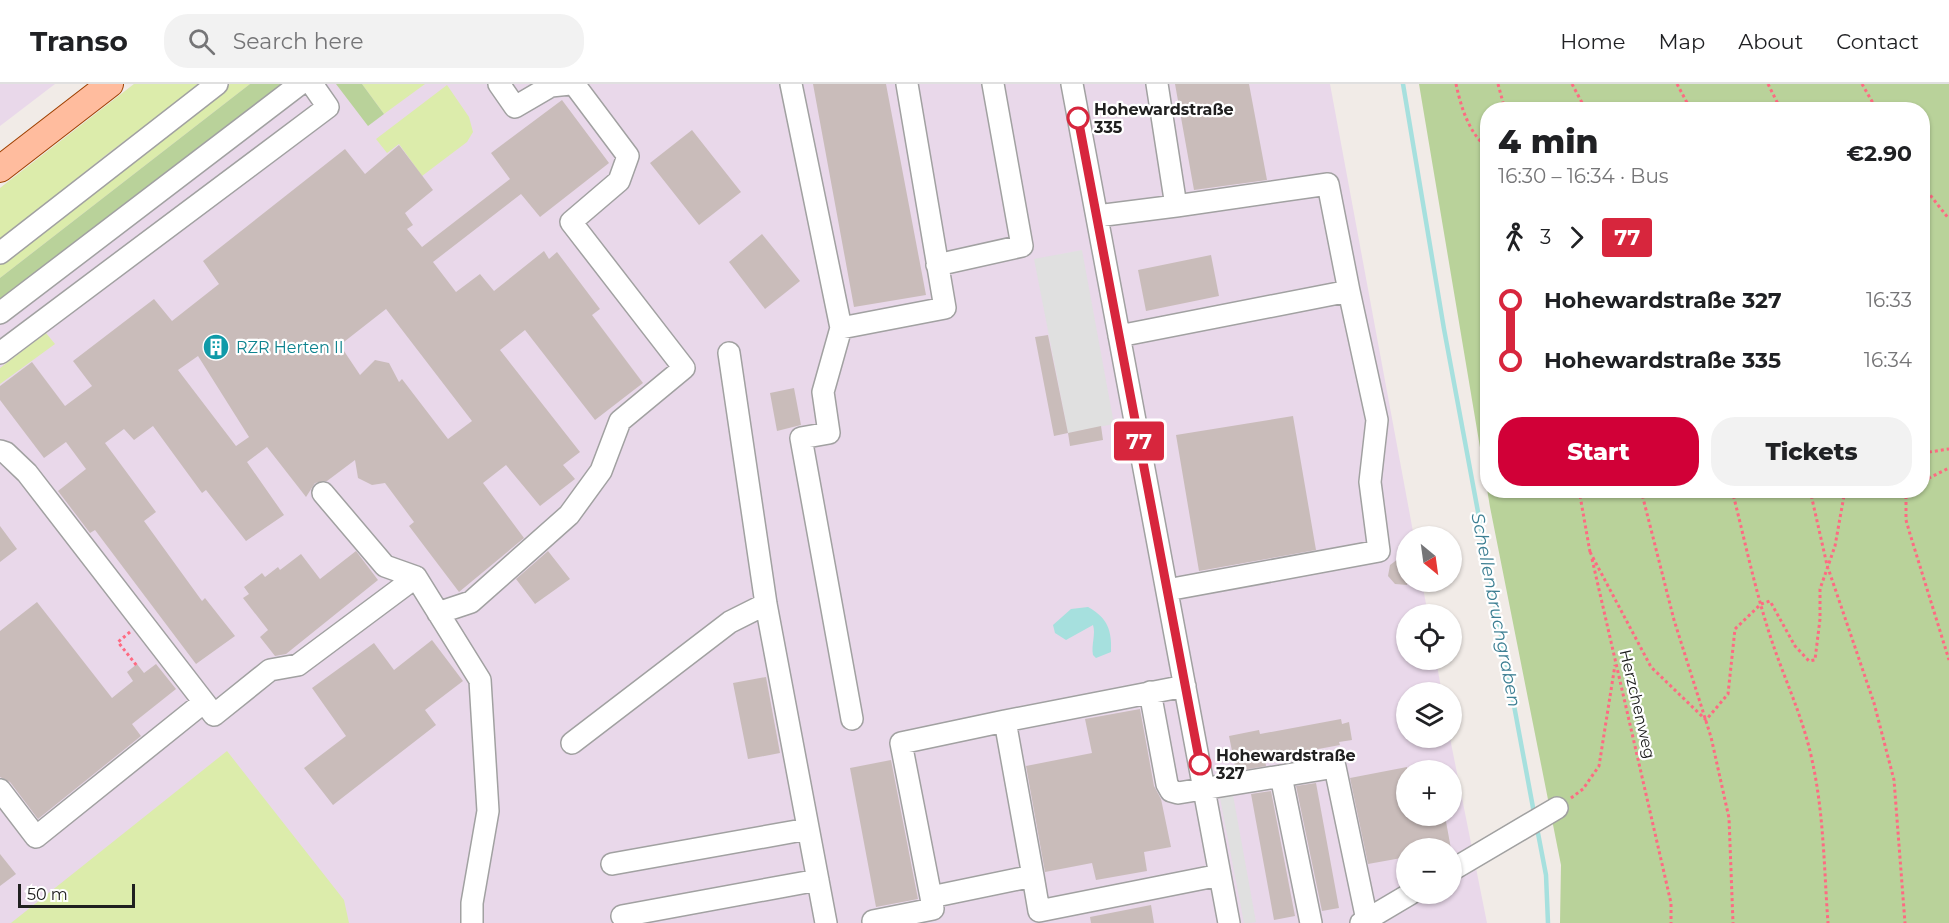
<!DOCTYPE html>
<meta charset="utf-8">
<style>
body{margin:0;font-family:Montserrat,sans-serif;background:#f2f2f2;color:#202124;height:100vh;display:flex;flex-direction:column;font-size:22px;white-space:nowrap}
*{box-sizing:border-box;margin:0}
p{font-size:20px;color:#757577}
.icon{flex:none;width:33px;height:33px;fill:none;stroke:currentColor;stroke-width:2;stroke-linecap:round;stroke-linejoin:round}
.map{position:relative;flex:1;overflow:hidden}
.drawer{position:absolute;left:1480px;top:18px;width:450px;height:396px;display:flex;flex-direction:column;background:#fff;border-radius:24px;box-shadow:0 2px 4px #0004}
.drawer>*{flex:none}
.badge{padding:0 12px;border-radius:4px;font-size:21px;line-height:39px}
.needle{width:39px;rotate:151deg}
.buttons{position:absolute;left:1396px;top:442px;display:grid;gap:12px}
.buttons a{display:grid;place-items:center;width:66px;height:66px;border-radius:50%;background:#fff;box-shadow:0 2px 4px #0004;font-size:30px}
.scale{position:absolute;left:18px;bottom:15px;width:117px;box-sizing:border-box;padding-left:6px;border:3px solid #202020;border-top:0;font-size:16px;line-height:21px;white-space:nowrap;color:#202020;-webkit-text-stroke:4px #fff;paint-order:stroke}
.map>.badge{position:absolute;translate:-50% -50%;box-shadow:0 0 0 3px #fff}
.legs{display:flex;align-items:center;gap:9px;height:66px;padding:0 18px;font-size:20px}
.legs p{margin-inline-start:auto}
.head{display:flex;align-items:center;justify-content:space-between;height:102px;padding:0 18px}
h1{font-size:33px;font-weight:800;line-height:45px}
.primary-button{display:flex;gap:12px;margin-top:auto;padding:12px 18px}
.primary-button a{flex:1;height:69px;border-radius:24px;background:#d10037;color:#fff;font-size:24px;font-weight:800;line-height:69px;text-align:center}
.primary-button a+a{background:#f2f2f2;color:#202124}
ul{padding:0 18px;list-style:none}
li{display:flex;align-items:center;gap:21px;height:60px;font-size:22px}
li i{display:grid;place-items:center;width:9px;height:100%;margin:0 8px;background:currentColor}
li i::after{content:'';width:15px;height:15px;margin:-8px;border:4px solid;border-radius:50%;background:#fff}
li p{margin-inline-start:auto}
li:first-child i{background:linear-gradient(#0000 50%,currentColor 0)}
li:last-child i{background:linear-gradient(currentColor 50%,#0000 0)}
header{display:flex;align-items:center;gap:36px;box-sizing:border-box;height:84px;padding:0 30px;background:#fff;border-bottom:2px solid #e0e0e0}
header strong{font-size:28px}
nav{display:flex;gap:33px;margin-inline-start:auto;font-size:21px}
.search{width:420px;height:54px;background:#f2f2f2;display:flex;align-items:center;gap:15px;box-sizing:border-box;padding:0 21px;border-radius:24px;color:#757577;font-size:22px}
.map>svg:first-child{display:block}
.industrial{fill:#e9d8ea;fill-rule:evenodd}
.grass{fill:#dcecab}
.forest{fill:#b9d29a;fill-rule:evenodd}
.parking{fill:#e0e0e0}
.water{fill:#a6e0de}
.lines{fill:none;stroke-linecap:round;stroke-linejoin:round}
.stream{stroke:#a6e0de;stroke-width:4.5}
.building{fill:#c9bcba;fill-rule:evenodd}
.minor-casing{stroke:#a1a1a1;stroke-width:24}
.major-casing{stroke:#9d4000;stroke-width:28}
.path{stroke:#fe6a82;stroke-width:3;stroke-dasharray:3 3;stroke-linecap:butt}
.minor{stroke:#fff;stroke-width:21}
.major{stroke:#ffbc9e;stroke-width:26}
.line-1-casing{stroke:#fff;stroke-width:14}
.line-1{stroke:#d7263d;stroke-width:9}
.stop-1-dot{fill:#fff;stroke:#d7263d;stroke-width:3}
.labels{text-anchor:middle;stroke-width:4.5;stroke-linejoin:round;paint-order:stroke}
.stop-label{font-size:16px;font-weight:bold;fill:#202020;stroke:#fff;text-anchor:start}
.culture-label{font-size:16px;fill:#0d838f;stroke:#fff;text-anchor:start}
.street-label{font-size:16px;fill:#202020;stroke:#fff}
.water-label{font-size:18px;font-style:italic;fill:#3d7f93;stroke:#fff}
</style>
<header>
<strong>Transo</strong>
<div class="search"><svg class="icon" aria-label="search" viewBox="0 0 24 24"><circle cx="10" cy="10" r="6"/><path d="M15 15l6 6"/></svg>Search here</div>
<nav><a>Home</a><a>Map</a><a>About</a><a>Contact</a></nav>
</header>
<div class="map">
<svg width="1949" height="839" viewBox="0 0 1949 839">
<rect width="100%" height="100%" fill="#f1ebe7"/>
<path class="industrial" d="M 0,0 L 55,0 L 0,42 Z
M 134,0 L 1330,0 L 1414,453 L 1407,453 L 1407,498 L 1422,498 L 1428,531 L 1407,531 L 1407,576 L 1436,576 L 1442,609 L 1407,609 L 1407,654 L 1450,654 L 1487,839 L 0,839 L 0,104 ZM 1407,687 L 1452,687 L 1452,732 L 1407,732 ZM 1407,765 L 1452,765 L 1452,810 L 1407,810 Z"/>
<path class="grass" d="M 134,0 L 201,0 L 106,71 L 0,157 L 0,104 Z
M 230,0 L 250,0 L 0,194 L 0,179 Z
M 362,0 L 425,0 L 384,30 Z
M 447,1 L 469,33 L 473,48 L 467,58 L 422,92 L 399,60 L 387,69 L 376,55 Z
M 46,249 L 55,260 L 0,300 L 0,284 Z
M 227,667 L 344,816 L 349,839 L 11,839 Z"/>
<path class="forest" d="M 250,0 L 285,0 L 0,221 L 0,194 Z
M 336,0 L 362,0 L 384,30 L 368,42 Z
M 1419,0 L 1949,0 L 1949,839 L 1560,839 L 1561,781 L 1490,423 ZM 1488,26 L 1923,26 L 1923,406 L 1488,406 Z"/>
<path class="parking" d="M 1082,166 L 1114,340 L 1068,349 L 1034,175 Z
M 1233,711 L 1256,838 L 1250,839 L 1244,839 L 1220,714 Z"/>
<path class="water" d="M 1088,523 C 1108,534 1112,547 1111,568 L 1096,574 L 1093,571 C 1091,561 1096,550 1093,541 L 1066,556 L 1055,549 L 1053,541 L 1071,525 Z"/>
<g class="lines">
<path class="stream" d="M 1403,0 L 1444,245 L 1534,729
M 1537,744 L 1546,791 L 1548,839"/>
</g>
<path class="building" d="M 813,0 L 886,0 L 926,211 L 854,223 Z
M 1175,0 L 1249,0 L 1267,96 L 1194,106 Z
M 562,16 L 609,79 L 540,133 L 521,110 L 433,178 L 456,208 L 480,190 L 494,207 L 544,167 L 549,175 L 557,168 L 600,225 L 592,231 L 643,299 L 595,336 L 525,246 L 500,266 L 580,368 L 563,381 L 575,395 L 540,422 L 506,381 L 483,399 L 524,454 L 459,508 L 409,442 L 414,438 L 385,399 L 372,401 L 358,394 L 355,376 L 327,397 L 315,399 L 306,413 L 267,363 L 247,378 L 284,431 L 246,457 L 206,406 L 202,409 L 153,342 L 134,356 L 124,345 L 105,359 L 156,428 L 144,437 L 202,517 L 205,514 L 235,552 L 196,580 L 95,446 L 90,449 L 58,407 L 86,385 L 66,358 L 44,374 L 0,316 L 0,302 L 32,278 L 65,322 L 92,302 L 73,277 L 154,215 L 172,237 L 219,200 L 203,177 L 345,65 L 365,90 L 399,61 L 433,106 L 405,129 L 413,141 L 407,145 L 422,163 L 510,95 L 491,69 ZM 386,225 L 472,337 L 448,355 L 402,295 L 399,298 L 389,279 L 375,276 L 360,291 L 340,261 ZM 198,272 L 249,353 L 236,362 L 178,286 Z
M 692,46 L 741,108 L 699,141 L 650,79 Z
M 762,150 L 800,197 L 765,225 L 729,178 Z
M 1211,171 L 1219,212 L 1146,227 L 1138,186 Z
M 1048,251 L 1068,349 L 1054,352 L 1035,253 Z
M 794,304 L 801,341 L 777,347 L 770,309 Z
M 1293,332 L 1316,466 L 1199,487 L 1176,351 Z
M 1101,342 L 1103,356 L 1070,362 L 1068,349 Z
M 0,442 L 17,465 L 0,478 Z
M 356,467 L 378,496 L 286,570 L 275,572 L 260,553 L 268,546 L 243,514 L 249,510 L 244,503 L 262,489 L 265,493 L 278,483 L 280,486 L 301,470 L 320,495 Z
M 548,467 L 570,495 L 535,520 L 516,495 Z
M 1398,475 L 1407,475 L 1407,501 L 1395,500 L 1388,492 L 1390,481 Z
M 37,518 L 112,614 L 133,597 L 127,588 L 137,580 L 144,589 L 156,580 L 176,605 L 132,640 L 141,652 L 38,735 L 10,698 L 0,693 L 0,547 Z
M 432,556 L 463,597 L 425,626 L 436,641 L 333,721 L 304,684 L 346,652 L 312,604 L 374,559 L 394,586 Z
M 766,593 L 780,669 L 748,675 L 733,599 Z
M 1140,625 L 1154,702 L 1161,715 L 1171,763 L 1144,768 L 1147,787 L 1096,796 L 1092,779 L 1045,788 L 1026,682 L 1092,669 L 1085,635 Z
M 1341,635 L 1342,640 L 1349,638 L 1352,656 L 1339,658 L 1340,661 L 1265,675 L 1266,682 L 1236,687 L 1229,652 L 1259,646 L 1260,650 Z
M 891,676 L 918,815 L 876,823 L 850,684 Z
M 1407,683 L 1407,732 L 1445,732 L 1451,765 L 1407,765 L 1407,773 L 1368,780 L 1350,694 Z
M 1316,699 L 1339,824 L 1322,827 L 1296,702 Z
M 1271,707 L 1295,832 L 1274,836 L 1251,710 Z
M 0,770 L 16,790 L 0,802 Z
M 1151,821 L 1154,839 L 1091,839 L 1090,833 Z"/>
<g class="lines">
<defs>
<path id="minor" d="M 499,0 L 515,23 L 551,2 L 570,0
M 791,0 L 841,244 L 823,308 L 829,349 L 801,354 L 852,635
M 1072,0 L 1229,839
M 1097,132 L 1176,122 L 1157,0
M 0,169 L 217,0
M 937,181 L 1022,162 L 993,0
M 0,229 L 300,0
M 841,244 L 945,224 L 907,0
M 1119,252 L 1349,207 L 1328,100 L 1176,122
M 0,269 L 328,23 L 312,0
M 729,269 L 766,520 L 826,839
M 0,367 L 6,369 L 27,389 L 204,618
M 323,409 L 385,482 L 416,493
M 1167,506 L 1379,467 L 1370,398 L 1377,336 L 1349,207
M 438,529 L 471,518 L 569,431 L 601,387 L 620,337 L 684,284 L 571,138 L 619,97 L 628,72 L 574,0
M 1150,608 L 1167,700 L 1171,707 L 1178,709 L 1281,692 L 1311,839
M 1005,637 L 1185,602
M 572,659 L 730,538 L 766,520
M 1281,692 L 1335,683 L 1367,836
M 0,706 L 36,753 L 204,618 L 214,631 L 270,586 L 298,581 L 416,493 L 480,596 L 488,727 L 472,819 L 472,839
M 612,780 L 808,745
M 1452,786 L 1557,724
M 931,813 L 901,659 L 1005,637 L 1033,792
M 622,832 L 818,796
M 873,837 L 933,825 L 931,813 L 1033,792 L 1039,827 L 1220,791
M 1361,839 L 1410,810"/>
<path id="major" d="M 0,85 L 110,0"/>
</defs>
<use href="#minor" class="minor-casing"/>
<use href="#major" class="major-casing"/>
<path class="path" d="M 1456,0 C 1461,23 1469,50 1488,64
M 1498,0 L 1505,26
M 1572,0 L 1586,26
M 1677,0 L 1691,26
M 1768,0 L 1781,26
M 1862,0 L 1877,26
M 1923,102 L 1949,135
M 1923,369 L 1949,365
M 1923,397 L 1949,384
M 1579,406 L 1590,468
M 1641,406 L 1674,536 L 1711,653 L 1729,734 L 1733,839
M 1732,406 C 1746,461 1757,516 1776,569 C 1789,605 1804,638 1812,676 C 1824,730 1824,785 1828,839
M 1810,406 L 1827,481 L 1874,619 L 1894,696 L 1905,839
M 1906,406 L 1906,436 L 1910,450 L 1949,576
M 1590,468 L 1651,583 L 1706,636 L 1728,610 L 1735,545 L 1761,520 L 1770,517 L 1795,562 L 1809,577 L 1815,576 L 1820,535 L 1820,505 L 1835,462 L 1845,406
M 1592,475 L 1671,819 L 1671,839
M 130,548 L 118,558 L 137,582
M 1571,714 L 1583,705 L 1599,682 L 1615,581"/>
<use href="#minor" class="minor"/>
<use href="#major" class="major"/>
</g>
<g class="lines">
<defs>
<path id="line-1" d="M 1078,34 L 1200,680"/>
</defs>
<use href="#line-1" class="line-1-casing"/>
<use href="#line-1" class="line-1"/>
</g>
<defs>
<symbol id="building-disc" viewBox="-11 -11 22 22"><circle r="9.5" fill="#0f9aa8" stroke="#fff"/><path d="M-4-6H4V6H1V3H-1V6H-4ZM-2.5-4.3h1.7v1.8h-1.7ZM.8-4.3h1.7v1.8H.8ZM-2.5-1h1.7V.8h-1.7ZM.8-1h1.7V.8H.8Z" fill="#fff"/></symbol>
</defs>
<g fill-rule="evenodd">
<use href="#building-disc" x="201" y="248" width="30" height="30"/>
</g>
<g class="stop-1-dot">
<circle cx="1078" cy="34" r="10"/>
<circle cx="1200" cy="680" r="10"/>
</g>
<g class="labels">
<g class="stop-label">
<text x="1094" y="31">Hohewardstraße<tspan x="1094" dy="18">335</tspan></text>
<text x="1216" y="677">Hohewardstraße<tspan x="1216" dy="18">327</tspan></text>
</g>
<g class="culture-label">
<text x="236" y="269">RZR Herten II</text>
</g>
<g class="street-label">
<text transform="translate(1638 620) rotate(77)" y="6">Herzchenweg</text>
</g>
<g class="water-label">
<text transform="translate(1496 526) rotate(79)" y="6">Schellenbruchgraben</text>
</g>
</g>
</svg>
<div class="buttons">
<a><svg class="needle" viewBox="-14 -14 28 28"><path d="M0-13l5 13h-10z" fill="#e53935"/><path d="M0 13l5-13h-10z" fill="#757577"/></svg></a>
<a><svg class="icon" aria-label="locate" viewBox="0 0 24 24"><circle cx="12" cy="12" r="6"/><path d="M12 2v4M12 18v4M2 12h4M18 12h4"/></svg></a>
<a><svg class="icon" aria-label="layers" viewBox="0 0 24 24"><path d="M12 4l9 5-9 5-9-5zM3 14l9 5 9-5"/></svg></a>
<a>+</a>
<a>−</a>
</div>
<div class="scale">50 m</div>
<b class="badge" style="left:1139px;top:357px;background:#d7263d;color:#fff">77</b>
<section class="drawer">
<div class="head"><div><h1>4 min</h1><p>16:30 – 16:34 · Bus</p></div><b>€2.90</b></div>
<div class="legs"><svg class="icon" aria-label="walk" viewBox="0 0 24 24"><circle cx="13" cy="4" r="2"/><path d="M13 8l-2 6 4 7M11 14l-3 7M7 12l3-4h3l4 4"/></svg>3<svg class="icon" aria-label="forward" viewBox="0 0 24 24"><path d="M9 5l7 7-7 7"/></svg><b class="badge" style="background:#d7263d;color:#fff">77</b></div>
<ul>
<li><i style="color:#d7263d"></i><b>Hohewardstraße 327</b><p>16:33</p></li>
<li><i style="color:#d7263d"></i><b>Hohewardstraße 335</b><p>16:34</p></li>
</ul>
<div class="primary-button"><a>Start</a><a>Tickets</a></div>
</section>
</div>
